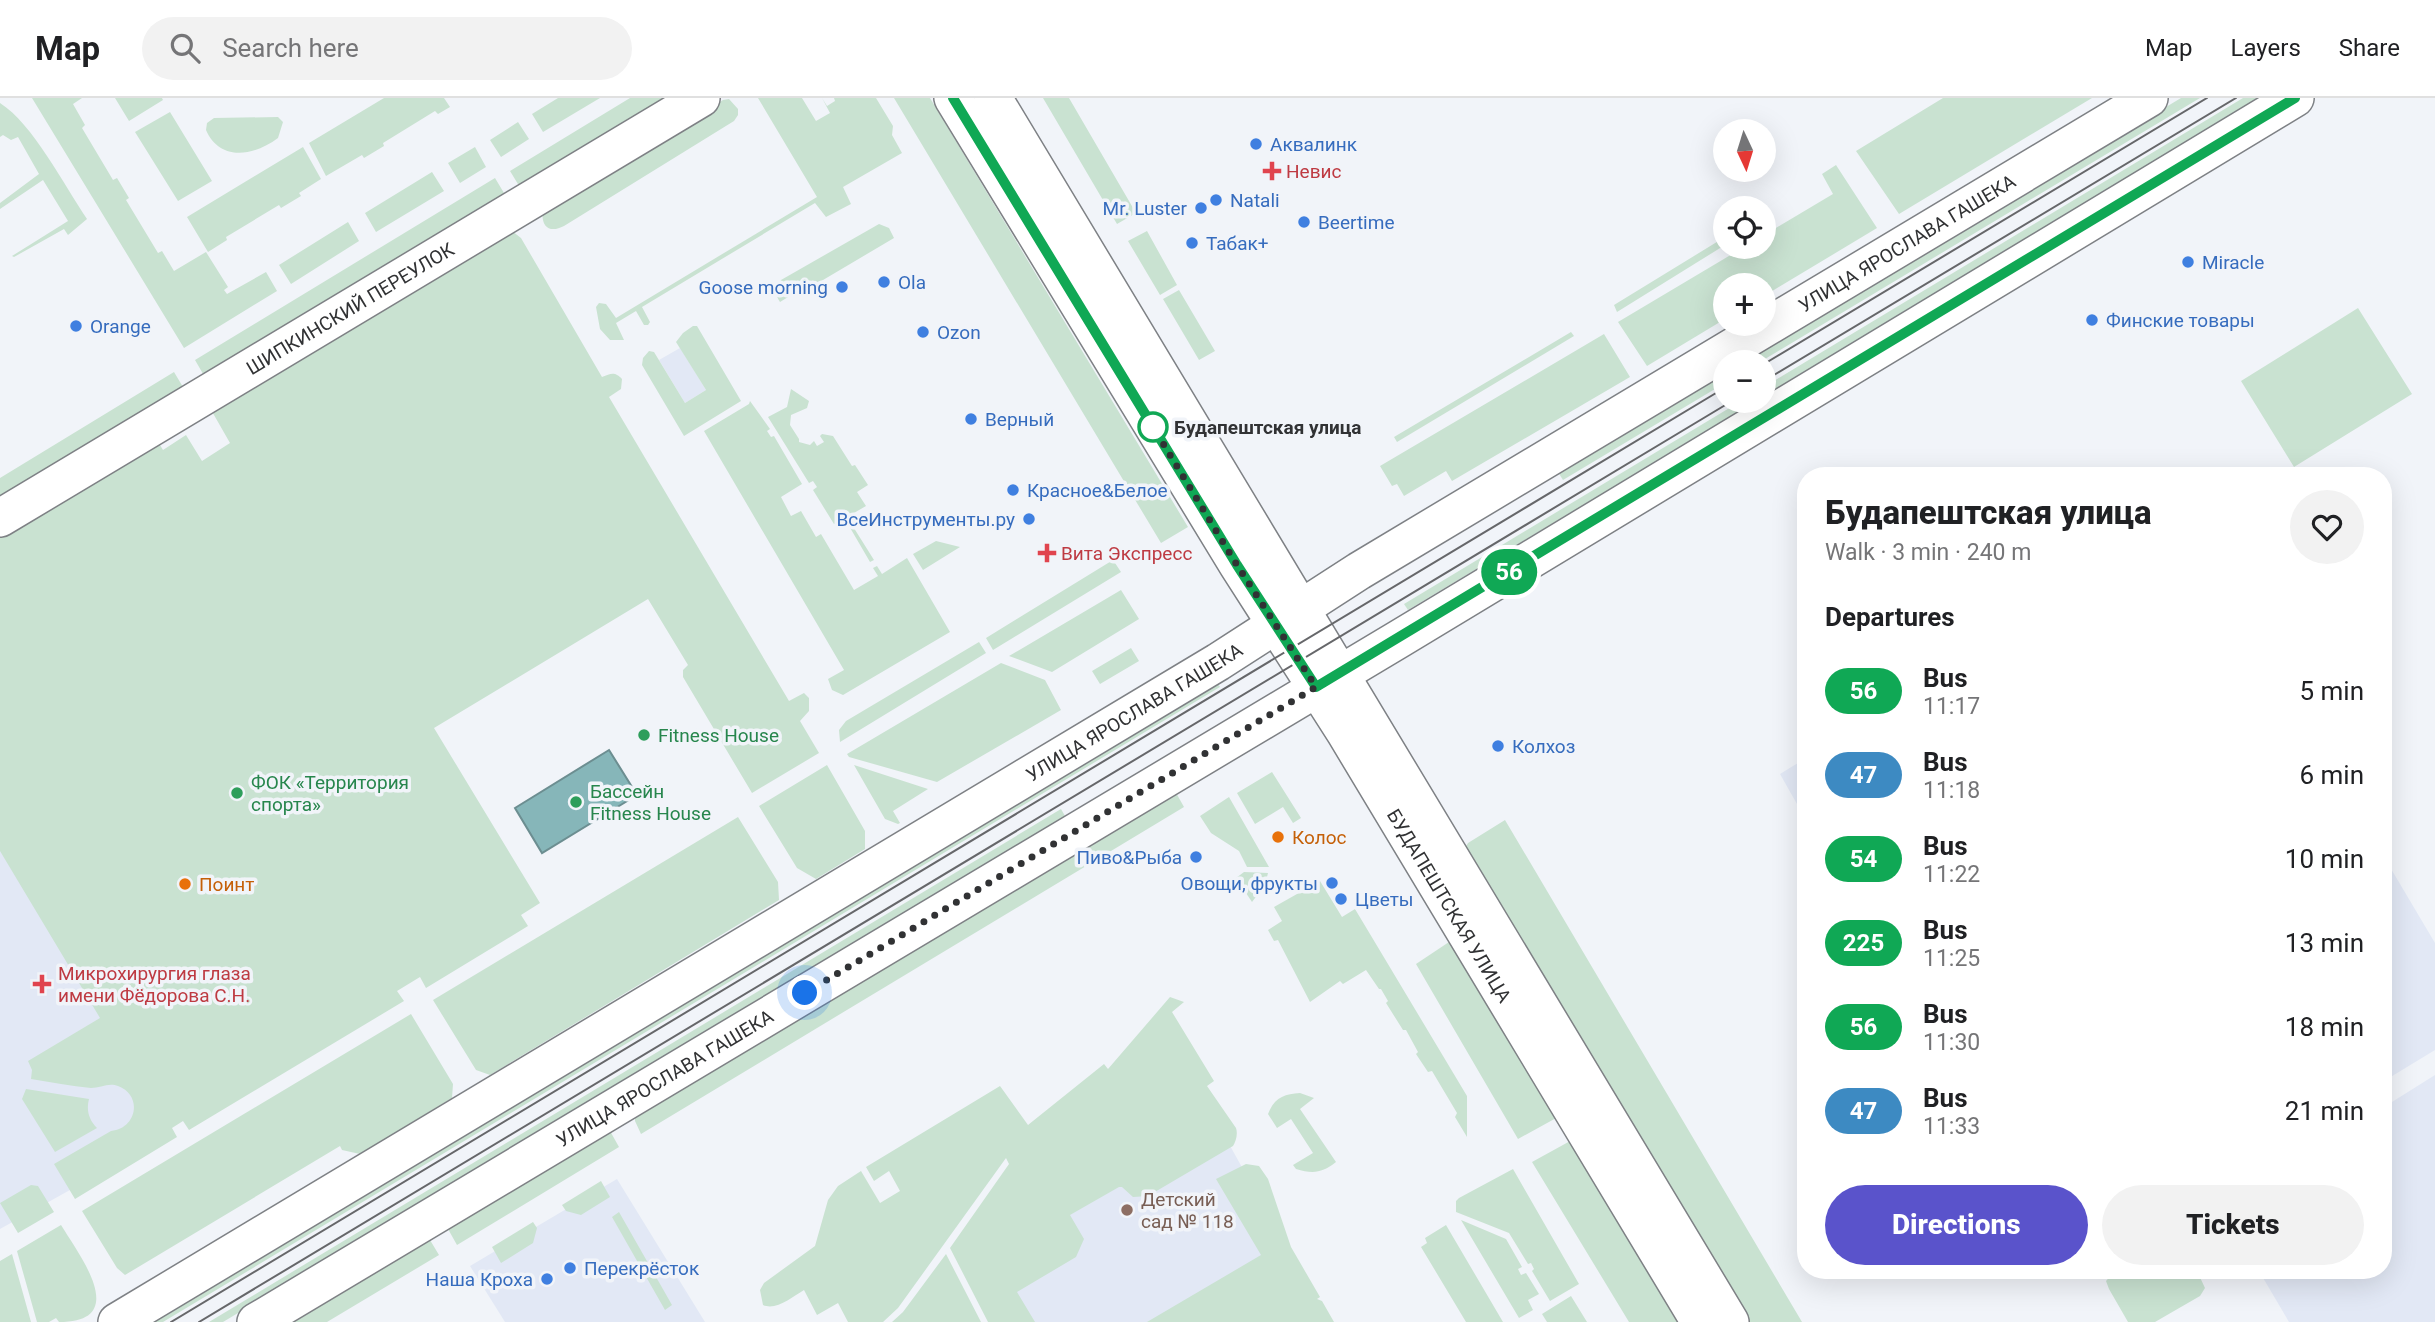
<!DOCTYPE html>
<meta charset="utf-8">
<style>
body{margin:0;font-family:Roboto,sans-serif;background:#f2f2f2;color:#202124;height:100vh;display:flex;flex-direction:column;font-size:26px;white-space:nowrap}
*{box-sizing:border-box;margin:0}
p{font-size:23px;color:#757577}
.icon{flex:none;width:38px;height:38px;fill:none;stroke:currentColor;stroke-width:2;stroke-linecap:round;stroke-linejoin:round}
.map{position:relative;flex:1;overflow:hidden}
.details{position:absolute;left:1797px;top:369px;width:595px;height:812px;display:flex;flex-direction:column;background:#fff;border-radius:28px;box-shadow:0 7px 28px #0002}
.details>*{flex:none}
.badge{padding:0 14px;border-radius:23px;font-size:24px;line-height:46px}
.needle{width:46px;rotate:176deg}
.fabs{position:absolute;left:1713px;top:21px;display:grid;gap:14px}
.fabs a{display:grid;place-items:center;width:63px;height:63px;border-radius:50%;background:#fff;box-shadow:0 7px 28px #0002;font-size:35px}
.you{position:absolute;width:35px;height:35px;margin:-18px;border:5px solid #fff;border-radius:50%;background:#1a73e8;box-shadow:0 0 0 10px #1a73e833}
.map>.badge{position:absolute;translate:-50% -50%;box-shadow:0 0 0 4px #fff}
h2{padding:0 28px;font-size:26px;line-height:63px}
.round{display:grid;place-items:center;flex:none;width:74px;height:74px;border-radius:37px;background:#f2f2f2}
.head{display:flex;align-items:center;justify-content:space-between;height:119px;padding:0 28px}
h1{font-size:33px;font-weight:800;line-height:52px}
.cta{display:flex;gap:14px;margin-top:auto;padding:14px 28px}
.cta a{flex:1;height:80px;border-radius:42px;background:#5a53cb;color:#fff;font-size:28px;font-weight:800;line-height:80px;text-align:center}
.cta a+a{background:#f2f2f2;color:#202124}
ul{padding:0;list-style:none}
li{display:flex;align-items:center;gap:21px;height:84px;padding:0 28px}
li div{flex:1}
li b{display:block;font-size:26px}
li em{font-style:normal}
li .badge{min-width:77px;font-weight:700;text-align:center}
header{display:flex;align-items:center;gap:42px;box-sizing:border-box;height:98px;padding:0 35px;background:#fff;border-bottom:2px solid #e0e0e0}
header strong{font-size:33px}
nav{display:flex;gap:38px;margin-inline-start:auto;font-size:24px}
.search{width:490px;height:63px;background:#f2f2f2;display:flex;align-items:center;gap:18px;box-sizing:border-box;padding:0 24px;border-radius:38px;color:#757577;font-size:26px}
.map>svg:first-child{display:block}
.built{fill:#e2e8f5}
.green{fill:#c9e2d1}
.water{fill:#86b6b9;stroke:#6c8e91;stroke-width:2}
.lines{fill:none;stroke-linecap:round;stroke-linejoin:round}
.minor-casing{stroke:#7e8185;stroke-width:40}
.minor{stroke:#fff;stroke-width:37}
.tram{stroke:#66676a;stroke-width:2}
.line-casing{stroke:#fff;stroke-width:16}
.line{stroke:#10a855;stroke-width:10}
.walk{stroke:#313234;stroke-width:7;stroke-dasharray:0 12.6}
.shop-dot{fill:#3f7fe0;stroke:#f1f4f9;stroke-width:2.5}
.health-dot{fill:#e0444e;stroke:#f1f4f9;stroke-width:2.5}
.stop-dot{fill:#fff;stroke:#10a855;stroke-width:3.5}
.leisure-dot{fill:#2e9e5b;stroke:#f1f4f9;stroke-width:2.5}
.food-dot{fill:#e8710a;stroke:#f1f4f9;stroke-width:2.5}
.education-dot{fill:#8d6e63;stroke:#f1f4f9;stroke-width:2.5}
.labels{text-anchor:middle;stroke-width:7;stroke-linejoin:round;paint-order:stroke}
.shop-label{font-size:19px;fill:#366cbe;stroke:#f1f4f9;text-anchor:start}
.health-label{font-size:19px;fill:#be3a42;stroke:#f1f4f9;text-anchor:start}
.street-label{font-size:19px;fill:#313234;stroke:#f1f4f9}
.stop-label{font-size:19px;font-weight:bold;fill:#313234;stroke:#f1f4f9;text-anchor:start}
.leisure-label{font-size:19px;fill:#27864d;stroke:#f1f4f9;text-anchor:start}
.food-label{font-size:19px;fill:#c56008;stroke:#f1f4f9;text-anchor:start}
.education-label{font-size:19px;fill:#785e54;stroke:#f1f4f9;text-anchor:start}
</style>
<header>
<strong>Map</strong>
<div class="search"><svg class="icon" aria-label="search" viewBox="0 0 24 24"><circle cx="10" cy="10" r="6"/><path d="M15 15l6 6"/></svg>Search here</div>
<nav><a>Map</a><a>Layers</a><a>Share</a></nav>
</header>
<div class="map">
<svg width="2435" height="1224" viewBox="0 0 2435 1224">
<rect width="100%" height="100%" fill="#f1f4f9"/>
<path class="built" d="M 680,250 L 706,292 L 685,305 L 659,262 Z
M 1806,660 L 1806,722 L 1780,676 Z
M 0,746 L 174,1034 L 0,1131 Z
M 2384,759 L 2435,845 L 2435,952 L 2384,983 Z
M 2435,977 L 2435,1224 L 2289,1224 L 2259,1173 L 2384,1172 L 2384,1009 Z
M 1198,990 L 1254,1091 L 1299,1224 L 1019,1224 L 964,1133 Z
M 617,1081 L 705,1224 L 505,1224 L 470,1168 Z"/>
<path class="green" d="M 32,0 L 82,0 L 73,6 L 85,27 L 82,30 L 113,82 L 117,80 L 129,100 L 126,102 L 158,155 L 162,153 L 174,173 L 206,154 L 228,189 L 224,192 L 227,196 L 266,174 L 277,193 L 184,250 Z
M 115,0 L 162,0 L 163,2 L 129,23 Z
M 384,0 L 444,0 L 450,9 L 438,16 L 435,13 L 383,45 L 384,48 L 364,60 L 362,57 L 326,78 L 309,45 Z
M 558,0 L 600,0 L 543,34 L 532,16 Z
M 630,0 L 673,0 L 521,91 L 510,73 Z
M 758,0 L 802,0 L 816,23 L 830,15 L 822,0 L 827,8 L 835,3 L 834,0 L 876,0 L 893,28 L 892,37 L 902,55 L 843,89 L 851,106 L 826,119 L 815,105 L 642,209 L 650,224 L 648,227 L 644,227 L 636,213 L 616,225 L 624,242 L 610,242 L 600,231 L 596,209 L 599,205 L 606,206 L 616,220 L 817,99 Z
M 894,0 L 930,0 L 1188,429 L 1161,445 Z
M 1043,0 L 1069,0 L 1136,115 L 1117,126 Z
M 1943,0 L 2092,0 L 1899,116 L 1856,53 Z
M 2181,0 L 2200,0 L 1760,264 L 1741,264 Z
M 2243,0 L 2260,0 L 1764,298 L 1764,289 Z
M 729,1 L 738,11 L 738,17 L 734,23 L 564,128 C 547,137 539,125 544,108 L 723,2 Z
M 0,5 C 33,26 64,87 87,121 L 68,137 L 64,131 L 14,159 L 12,158 L 68,123 L 43,82 L 0,111 L 0,105 L 39,76 L 18,39 L 11,42 L 3,37 L 0,39 Z
M 170,14 L 212,83 L 178,103 L 135,34 Z
M 278,19 L 283,24 L 278,40 C 254,58 220,64 206,32 L 207,25 L 214,20 Z
M 518,24 L 529,41 L 501,59 L 490,42 Z
M 303,49 L 321,81 L 299,95 L 301,98 L 281,110 L 279,107 L 226,139 L 227,142 L 208,154 L 187,119 Z
M 475,49 L 486,69 L 460,85 L 448,65 Z
M 1836,67 L 1877,130 L 1764,198 L 1764,187 L 1726,187 L 1725,221 L 1647,268 L 1618,224 L 1744,149 L 1764,149 L 1764,137 L 1833,96 L 1822,76 Z
M 432,74 L 444,93 L 376,134 L 365,115 Z
M 495,80 L 507,100 L 206,281 L 195,262 Z
M 348,124 L 359,143 L 291,186 L 279,167 Z
M 879,126 L 889,130 L 894,140 L 796,198 L 793,196 L 780,204 C 774,195 776,190 781,182 Z
M 512,133 L 521,140 L 602,279 C 611,276 614,273 622,281 L 621,291 L 609,299 L 789,603 L 804,595 L 809,600 L 809,613 L 800,623 L 819,655 L 752,695 L 683,579 L 683,572 L 688,567 L 648,501 L 434,630 L 540,805 L 521,817 L 528,828 L 426,890 L 420,879 L 397,893 L 404,903 L 189,1032 L 183,1023 L 172,1030 L 177,1039 L 75,1101 L 54,1066 L 111,1033 C 137,1031 143,997 118,988 C 109,984 100,990 91,990 C 71,988 51,984 31,981 L 32,972 L 28,963 L 100,920 L 0,753 L 0,436 L 157,342 L 163,352 L 186,337 L 202,363 L 230,345 L 210,310 Z
M 1147,133 L 1177,187 L 1160,197 L 1128,143 Z
M 1725,139 L 1725,147 L 1617,214 L 1614,207 Z
M 1179,192 L 1215,253 L 1199,262 L 1163,201 Z
M 2358,210 L 2412,296 L 2294,369 L 2241,283 Z
M 693,228 L 697,228 L 741,303 L 684,338 L 642,267 L 643,260 L 649,253 L 654,254 L 685,305 L 706,292 L 676,244 L 683,235 Z
M 1571,234 L 1574,238 L 1397,344 L 1394,339 Z
M 1604,236 L 1630,279 L 1452,383 L 1446,373 L 1404,398 L 1397,386 L 1392,388 L 1380,368 Z
M 174,274 L 186,294 L 0,405 L 0,380 Z
M 1725,274 L 1725,285 L 1563,382 L 1558,374 Z
M 791,291 L 809,303 L 807,310 L 791,317 L 790,327 L 799,341 L 799,344 L 810,347 L 814,343 L 817,348 L 824,344 L 820,338 L 822,336 L 833,338 L 852,368 L 855,367 L 868,387 L 857,394 L 866,408 L 847,419 L 874,462 L 870,464 L 845,421 L 847,420 L 834,426 L 813,392 L 817,389 L 813,383 L 809,385 L 768,319 L 787,309 Z
M 750,303 L 770,331 L 767,333 L 771,339 L 774,338 L 802,386 L 781,399 L 791,418 L 801,413 L 816,439 L 821,436 L 854,492 L 878,478 L 873,470 L 877,468 L 882,476 L 907,460 L 950,534 L 843,597 L 832,592 L 828,581 L 844,572 L 704,333 L 749,306 Z
M 1741,303 L 1757,303 L 1408,512 L 1404,506 Z
M 936,443 L 960,449 L 923,472 L 913,456 Z
M 1113,462 L 1121,474 L 993,552 L 986,540 Z
M 1121,492 L 1139,521 L 1052,574 L 1009,558 Z
M 979,544 L 986,555 L 840,644 L 839,632 L 846,623 Z
M 1131,550 L 1139,563 L 1100,586 L 1092,573 Z
M 1001,565 L 1045,582 L 1061,612 L 937,684 L 849,659 L 847,656 Z
M 1215,581 L 1220,589 L 163,1224 L 145,1224 Z
M 827,667 L 865,733 L 865,751 L 816,781 L 797,770 L 759,708 Z
M 854,667 L 928,691 L 893,713 L 900,725 L 898,726 L 885,721 Z
M 1272,674 L 1301,720 L 1293,725 L 1283,709 L 1255,726 L 1237,695 Z
M 1175,693 L 1184,709 L 641,1036 L 635,1023 L 635,1018 Z
M 1229,699 L 1269,769 L 1247,769 L 1239,753 L 1211,735 L 1200,718 Z
M 1061,711 L 1065,718 L 223,1224 L 209,1224 Z
M 738,719 L 778,784 L 779,802 L 490,977 L 476,972 L 433,902 Z
M 1505,722 L 1802,1224 L 1746,1224 L 1463,753 L 1468,745 Z
M 1244,774 L 1268,775 L 1265,787 L 1252,804 L 1236,780 Z
M 1320,783 L 1342,819 L 1355,811 L 1467,998 L 1467,1039 L 1455,1019 L 1457,1015 L 1432,973 L 1428,974 L 1416,956 L 1418,954 L 1406,932 L 1403,932 L 1386,905 L 1388,903 L 1381,891 L 1379,891 L 1366,872 L 1343,886 L 1340,883 L 1310,904 L 1278,842 L 1274,843 L 1268,832 L 1282,823 L 1274,809 Z
M 1452,842 L 1558,1019 L 1518,1041 L 1416,866 Z
M 1170,899 L 1184,904 L 1172,914 L 1214,983 L 1207,988 L 1236,1030 C 1238,1036 1236,1043 1233,1048 L 1148,1098 L 1133,1099 L 1122,1089 L 1119,1089 L 1070,1117 L 1084,1141 L 1076,1159 L 1017,1194 L 1035,1224 L 988,1224 L 950,1150 L 1009,1066 L 1006,1060 L 898,1210 L 883,1224 L 848,1224 L 838,1205 L 817,1217 L 804,1192 C 792,1199 776,1213 763,1207 L 760,1192 L 764,1185 L 815,1148 L 828,1102 L 838,1088 L 861,1073 L 880,1105 L 900,1093 L 889,1073 L 874,1083 L 866,1069 L 1000,988 L 1028,1027 L 1104,966 L 1108,971 Z
M 411,916 L 453,986 L 452,1000 L 360,1056 L 342,1052 L 340,1048 L 125,1177 L 117,1170 L 82,1113 Z
M 26,991 L 89,1001 C 86,1012 89,1022 97,1030 L 55,1054 L 22,1001 Z
M 1300,995 L 1314,1000 L 1300,1011 L 1336,1064 C 1322,1075 1313,1076 1296,1071 L 1293,1067 L 1313,1055 L 1291,1021 L 1277,1030 L 1268,1016 C 1274,1000 1284,996 1300,995 Z
M 610,1033 L 619,1049 L 457,1147 L 448,1131 Z
M 1572,1042 L 1682,1224 L 1629,1224 L 1532,1064 Z
M 1246,1066 L 1259,1068 L 1268,1081 L 1291,1149 L 1320,1199 L 1317,1201 L 1322,1203 L 1334,1224 L 1147,1224 L 1261,1157 L 1216,1081 Z
M 1513,1071 L 1579,1186 L 1550,1203 L 1532,1173 L 1534,1171 L 1531,1165 L 1528,1166 L 1509,1135 L 1456,1114 L 1456,1103 L 1459,1100 Z
M 601,1083 L 610,1099 L 581,1117 L 566,1113 L 562,1107 Z
M 31,1087 L 38,1088 L 54,1114 L 18,1135 L 0,1105 Z
M 619,1114 L 672,1207 L 665,1212 L 612,1119 Z
M 1461,1122 L 1506,1141 L 1522,1169 L 1518,1171 L 1521,1177 L 1526,1175 L 1539,1196 L 1528,1202 L 1533,1212 L 1519,1220 Z
M 533,1124 L 537,1130 L 533,1145 L 501,1165 L 492,1149 Z
M 61,1127 C 80,1158 131,1224 59,1224 L 56,1220 L 49,1224 L 37,1224 L 17,1153 Z
M 1446,1127 L 1503,1224 L 1466,1224 L 1421,1149 L 1427,1145 L 1425,1140 Z
M 430,1142 L 439,1157 L 327,1224 L 294,1224 Z
M 12,1156 L 31,1224 L 0,1224 L 0,1163 Z
M 946,1156 L 981,1224 L 892,1224 L 903,1214 Z
M 2115,1173 L 2197,1173 L 2205,1190 L 2200,1198 L 2155,1224 L 2128,1224 L 2109,1191 L 2106,1183 Z
M 1571,1198 L 1587,1224 L 1547,1224 L 1542,1216 Z"/>
<path class="water" d="M 609,652 L 637,697 L 542,755 L 515,710 Z"/>
<g class="lines">
<defs>
<g id="minor">
<path id="s1" d="M 953,0 L 1238,467 L 1345,634 L 1700,1224"/>
<path d="M 993,0 C 1239,408 1485,816 1730,1224"/>
<path id="s2" d="M 0,420 L 701,0"/>
<path id="s3" d="M 117,1224 L 1218,564 L 1359,473 L 2149,0"/>
<path id="s4" d="M 256,1224 L 1399,541 L 2295,0"/>
</g>
</defs>
<use href="#minor" class="minor-casing"/>
<use href="#minor" class="minor"/>
<path class="tram" d="M 1764,266 L 2207,0
M 1764,283 L 2236,0
M 171,1224 L 1726,289
M 199,1224 L 1732,303"/>
</g>
<g class="lines">
<defs>
<path id="line" d="M 953,0 L 1237,467 L 1316,589 L 2295,0"/>
</defs>
<use href="#line" class="line-casing"/>
<use href="#line" class="line"/>
<path class="walk" d="M 805,895 L 1316,589 L 1237,467 L 1153,329"/>
</g>
<g class="shop-dot">
<circle cx="1256" cy="46" r="7"/>
<circle cx="1216" cy="102" r="7"/>
<circle cx="1201" cy="110" r="7"/>
<circle cx="1304" cy="124" r="7"/>
<circle cx="1192" cy="145" r="7"/>
<circle cx="2188" cy="164" r="7"/>
<circle cx="884" cy="184" r="7"/>
<circle cx="842" cy="189" r="7"/>
<circle cx="2092" cy="222" r="7"/>
<circle cx="76" cy="228" r="7"/>
<circle cx="923" cy="234" r="7"/>
<circle cx="971" cy="321" r="7"/>
<circle cx="1013" cy="392" r="7"/>
<circle cx="1029" cy="421" r="7"/>
<circle cx="1498" cy="648" r="7"/>
<circle cx="1196" cy="759" r="7"/>
<circle cx="1332" cy="785" r="7"/>
<circle cx="1341" cy="801" r="7"/>
<circle cx="570" cy="1170" r="7"/>
<circle cx="547" cy="1181" r="7"/>
</g>
<g class="health-dot">
<path d="M1268.5 62.5h7v7h7v7h-7v7h-7v-7h-7v-7h7z"/>
<path d="M1043.5 444.5h7v7h7v7h-7v7h-7v-7h-7v-7h7z"/>
<path d="M38.5 875.5h7v7h7v7h-7v7h-7v-7h-7v-7h7z"/>
</g>
<circle class="stop-dot" cx="1153" cy="329" r="14"/>
<g class="leisure-dot">
<circle cx="644" cy="637" r="7"/>
<circle cx="237" cy="695" r="7"/>
<circle cx="576" cy="704" r="7"/>
</g>
<g class="food-dot">
<circle cx="1278" cy="739" r="7"/>
<circle cx="185" cy="786" r="7"/>
</g>
<circle class="education-dot" cx="1127" cy="1112" r="7"/>
<g class="labels">
<g class="shop-label">
<text x="1270" y="53">Аквалинк</text>
<text x="1230" y="109">Natali</text>
<text x="1187" y="117" text-anchor="end">Mr. Luster</text>
<text x="1318" y="131">Beertime</text>
<text x="1206" y="152">Табак+</text>
<text x="2202" y="171">Miracle</text>
<text x="898" y="191">Ola</text>
<text x="828" y="196" text-anchor="end">Goose morning</text>
<text x="2106" y="229">Финские товары</text>
<text x="90" y="235">Orange</text>
<text x="937" y="241">Ozon</text>
<text x="985" y="328">Верный</text>
<text x="1027" y="399">Красное&amp;Белое</text>
<text x="1015" y="428" text-anchor="end">ВсеИнструменты.ру</text>
<text x="1512" y="655">Колхоз</text>
<text x="1182" y="766" text-anchor="end">Пиво&amp;Рыба</text>
<text x="1318" y="792" text-anchor="end">Овощи, фрукты</text>
<text x="1355" y="808">Цветы</text>
<text x="584" y="1177">Перекрёсток</text>
<text x="533" y="1188" text-anchor="end">Наша Кроха</text>
</g>
<g class="health-label">
<text x="1286" y="80">Невис</text>
<text x="1061" y="462">Вита Экспресс</text>
<text x="58" y="882">Микрохирургия глаза<tspan x="58" dy="22">имени Фёдорова С.Н.</tspan></text>
</g>
<g class="street-label">
<text dy="7" stroke="none"><textPath href="#s3" startOffset="2090">УЛИЦА ЯРОСЛАВА ГАШЕКА</textPath></text>
<text dy="7" stroke="none"><textPath href="#s2" startOffset="408">ШИПКИНСКИЙ ПЕРЕУЛОК</textPath></text>
<text dy="7" stroke="none"><textPath href="#s3" startOffset="1186">УЛИЦА ЯРОСЛАВА ГАШЕКА</textPath></text>
<text dy="7" stroke="none"><textPath href="#s1" startOffset="948">БУДАПЕШТСКАЯ УЛИЦА</textPath></text>
<text dy="7" stroke="none"><textPath href="#s4" startOffset="476">УЛИЦА ЯРОСЛАВА ГАШЕКА</textPath></text>
</g>
<g class="stop-label">
<text x="1174" y="336">Будапештская улица</text>
</g>
<g class="leisure-label">
<text x="658" y="644">Fitness House</text>
<text x="251" y="691">ФОК «Территория<tspan x="251" dy="22">спорта»</tspan></text>
<text x="590" y="700">Бассейн<tspan x="590" dy="22">Fitness House</tspan></text>
</g>
<g class="food-label">
<text x="1292" y="746">Колос</text>
<text x="199" y="793">Поинт</text>
</g>
<g class="education-label">
<text x="1141" y="1108">Детский<tspan x="1141" dy="22">сад № 118</tspan></text>
</g>
</g>
</svg>
<div class="fabs">
<a><svg class="needle" viewBox="-14 -14 28 28"><path d="M0-13l5 13h-10z" fill="#e53935"/><path d="M0 13l5-13h-10z" fill="#757577"/></svg></a>
<a><svg class="icon" aria-label="locate" viewBox="0 0 24 24"><circle cx="12" cy="12" r="6"/><path d="M12 2v4M12 18v4M2 12h4M18 12h4"/></svg></a>
<a>+</a>
<a>−</a>
</div>
<div class="you" style="left:805px;top:895px"></div>
<b class="badge" style="left:1509px;top:474px;background:#10a855;color:#fff">56</b>
<section class="details">
<div class="head"><div><h1>Будапештская улица</h1><p>Walk · 3 min · 240 m</p></div><a class="round"><svg class="icon" aria-label="heart" viewBox="0 0 24 24"><path d="M12 20l-8-8c-3-5 5-10 8-4 3-6 11-1 8 4z"/></svg></a></div>
<h2>Departures</h2>
<ul>
<li><span class="badge" style="background:#10a855;color:#fff">56</span><div><b>Bus</b><p>11:17</p></div><em>5 min</em></li>
<li><span class="badge" style="background:#3d8ac2;color:#fff">47</span><div><b>Bus</b><p>11:18</p></div><em>6 min</em></li>
<li><span class="badge" style="background:#10a855;color:#fff">54</span><div><b>Bus</b><p>11:22</p></div><em>10 min</em></li>
<li><span class="badge" style="background:#10a855;color:#fff">225</span><div><b>Bus</b><p>11:25</p></div><em>13 min</em></li>
<li><span class="badge" style="background:#10a855;color:#fff">56</span><div><b>Bus</b><p>11:30</p></div><em>18 min</em></li>
<li><span class="badge" style="background:#3d8ac2;color:#fff">47</span><div><b>Bus</b><p>11:33</p></div><em>21 min</em></li>
</ul>
<div class="cta"><a>Directions</a><a>Tickets</a></div>
</section>
</div>
